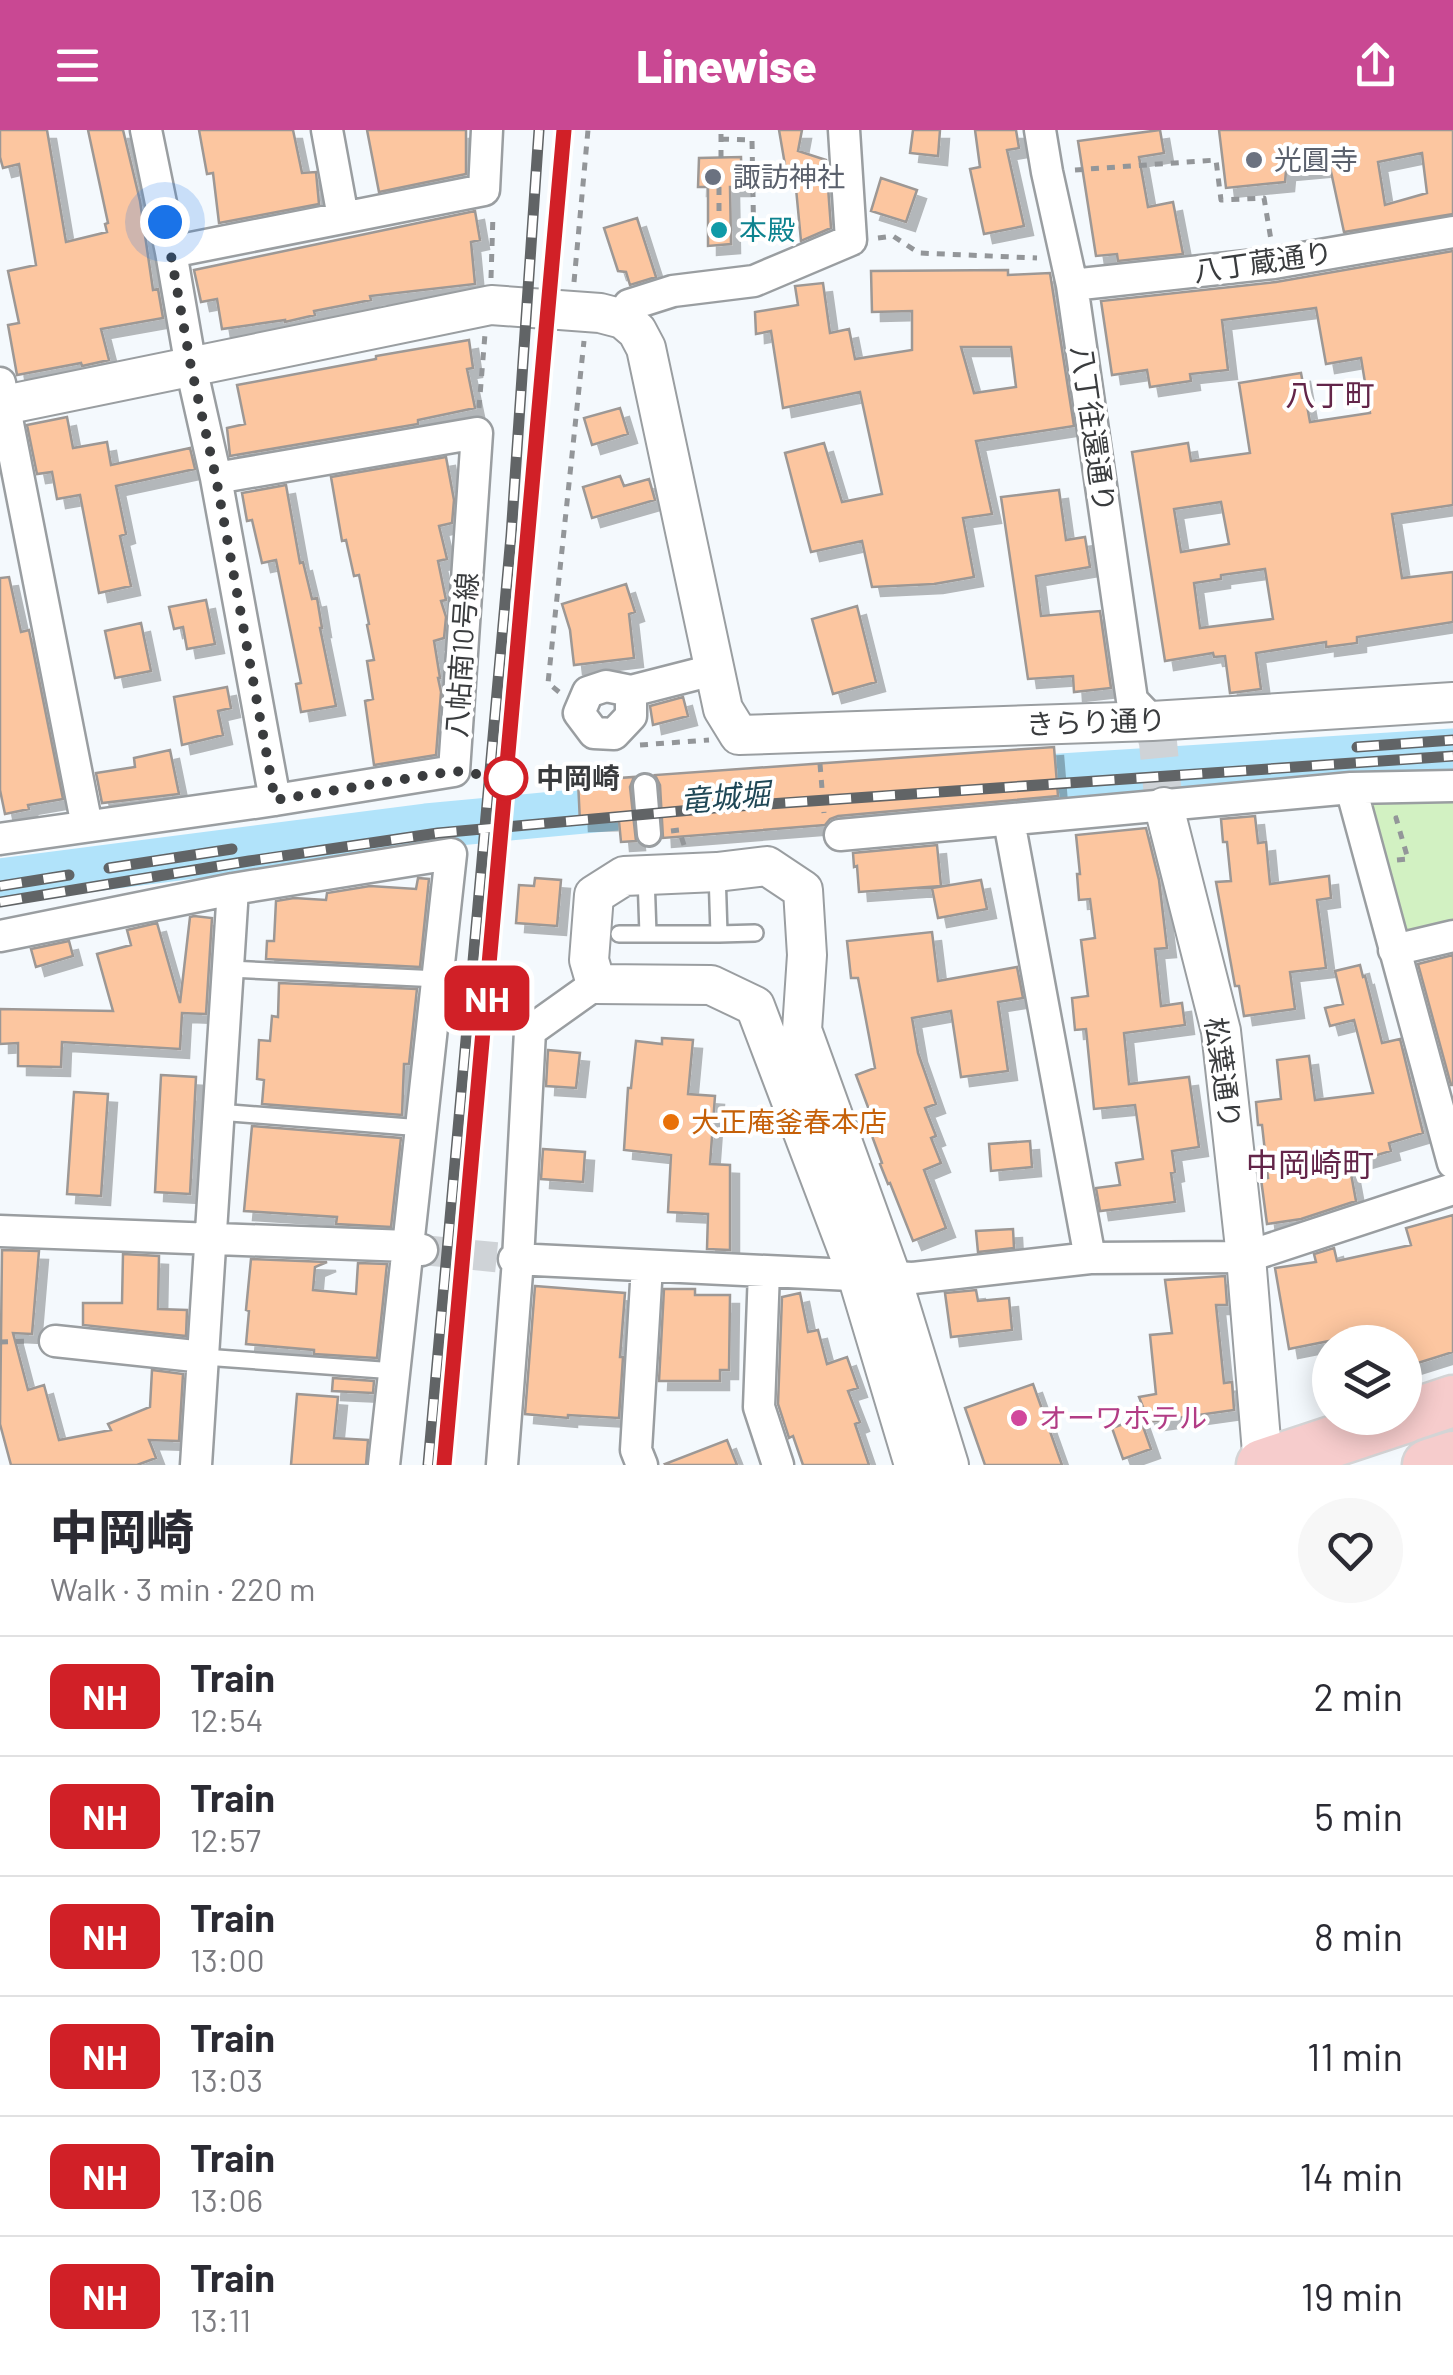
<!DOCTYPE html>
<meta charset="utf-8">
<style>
body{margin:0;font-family:Barlow,"Noto Sans JP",sans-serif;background:#f7f7f7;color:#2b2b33;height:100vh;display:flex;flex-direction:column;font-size:38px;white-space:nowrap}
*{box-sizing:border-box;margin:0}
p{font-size:32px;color:#7c7c81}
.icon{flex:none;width:55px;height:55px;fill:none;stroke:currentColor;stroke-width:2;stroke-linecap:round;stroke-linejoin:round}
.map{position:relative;height:1335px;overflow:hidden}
.panel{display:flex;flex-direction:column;background:#fff;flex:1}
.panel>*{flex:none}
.badge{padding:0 20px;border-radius:15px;font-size:35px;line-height:65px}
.fabs{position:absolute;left:1312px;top:1195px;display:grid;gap:20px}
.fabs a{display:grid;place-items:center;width:110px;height:110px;border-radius:50%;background:#fff;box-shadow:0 5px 25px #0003;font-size:50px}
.you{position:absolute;width:50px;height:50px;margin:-25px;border:8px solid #fff;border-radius:50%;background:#1a73e8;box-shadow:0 0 0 15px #1a73e833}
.map>.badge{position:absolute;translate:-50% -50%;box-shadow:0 0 0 5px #fff}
.round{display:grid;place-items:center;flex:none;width:105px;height:105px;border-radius:52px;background:#f7f7f7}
.summary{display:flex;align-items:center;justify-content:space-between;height:170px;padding:0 50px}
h1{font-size:48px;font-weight:800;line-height:75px}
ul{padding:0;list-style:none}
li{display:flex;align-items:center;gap:30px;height:120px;padding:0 50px;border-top:2px solid #e1e1e2}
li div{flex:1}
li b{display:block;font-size:38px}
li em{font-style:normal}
li .badge{min-width:110px;font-weight:700;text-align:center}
header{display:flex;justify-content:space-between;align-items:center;height:130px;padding:0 50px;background:#c94893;color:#fff;font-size:45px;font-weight:800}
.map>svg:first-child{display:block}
.green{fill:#d2f1c2}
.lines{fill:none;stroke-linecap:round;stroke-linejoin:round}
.river{stroke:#b1e3fa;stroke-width:45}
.building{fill:#fcc6a0;stroke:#9d9895;stroke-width:2.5;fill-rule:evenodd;filter:url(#shadow)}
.minor-tunnel{stroke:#cfd3d7;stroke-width:30;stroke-dasharray:30 15;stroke-linecap:butt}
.tertiary-tunnel{stroke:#cfd3d7;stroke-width:38;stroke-dasharray:38 19;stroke-linecap:butt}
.service-casing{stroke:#9a9ea1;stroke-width:20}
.pedestrian-casing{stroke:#9a9ea1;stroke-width:28}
.minor-casing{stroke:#9a9ea1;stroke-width:35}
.tertiary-casing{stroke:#9a9ea1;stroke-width:42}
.trunk-casing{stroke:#d4d4d5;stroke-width:55}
.path{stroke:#939699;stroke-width:5;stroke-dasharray:8 8;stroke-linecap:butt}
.service{stroke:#fff;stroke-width:15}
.pedestrian{stroke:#fff;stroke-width:22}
.minor{stroke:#fff;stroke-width:30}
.tertiary{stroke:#fff;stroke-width:38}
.trunk{stroke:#f6cccc;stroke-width:50}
.rail-casing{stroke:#616466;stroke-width:11}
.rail{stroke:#fff;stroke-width:8;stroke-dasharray:22;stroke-linecap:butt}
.line-casing{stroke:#fff;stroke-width:22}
.line{stroke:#d12027;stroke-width:15}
.walk{stroke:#3a3c3e;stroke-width:10;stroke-dasharray:0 18}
.worship-dot{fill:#6b7280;stroke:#fff;stroke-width:4}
.culture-dot{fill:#0f9aa8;stroke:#fff;stroke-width:4}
.stop-dot{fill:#fff;stroke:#d12027;stroke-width:5}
.food-dot{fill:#e8710a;stroke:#fff;stroke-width:4}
.hotel-dot{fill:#d1479c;stroke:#fff;stroke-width:4}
.labels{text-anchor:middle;stroke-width:8;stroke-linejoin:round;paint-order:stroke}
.worship-label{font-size:28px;fill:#5b616d;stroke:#fff;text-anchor:start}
.culture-label{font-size:28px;fill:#0d838f;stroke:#fff;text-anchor:start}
.street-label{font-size:28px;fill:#3a3c3e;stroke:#fff}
.stop-label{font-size:28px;font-weight:bold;fill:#3a3c3e;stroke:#fff;text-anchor:start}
.food-label{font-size:28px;fill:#c56008;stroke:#fff;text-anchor:start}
.hotel-label{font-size:28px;fill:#b23c85;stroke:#fff;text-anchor:start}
.neighbourhood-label{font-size:30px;fill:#632549;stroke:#fff}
.water-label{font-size:30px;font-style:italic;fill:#1f4756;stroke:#fff}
.quarter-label{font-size:32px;fill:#632549;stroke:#fff}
</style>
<header><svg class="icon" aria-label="menu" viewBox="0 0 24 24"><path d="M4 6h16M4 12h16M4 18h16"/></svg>Linewise<svg class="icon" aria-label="share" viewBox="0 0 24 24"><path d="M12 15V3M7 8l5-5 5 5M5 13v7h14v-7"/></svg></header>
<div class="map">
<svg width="1453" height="1335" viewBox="0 0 1453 1335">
<defs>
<filter id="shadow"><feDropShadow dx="9" dy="9" stdDeviation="0" flood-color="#0004"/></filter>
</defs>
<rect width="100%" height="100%" fill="#f4f9fd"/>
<path class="green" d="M 1453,665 L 1453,799 L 1398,813 L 1359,673 Z"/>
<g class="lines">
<path class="river" d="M 996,650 L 1453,621
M 0,751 L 426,696 L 722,668"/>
</g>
<path class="building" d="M 0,0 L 47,0 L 66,112 L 107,102 L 105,94 L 108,93 L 88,0 L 123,0 L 140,71 L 153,160 L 158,159 L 163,188 L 101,199 L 109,230 L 82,236 L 81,233 L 17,245 L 8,195 L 19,193 L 8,141 L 36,135 L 19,34 L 3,38 L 0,27 Z
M 199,0 L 293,0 L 302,43 L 316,42 L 319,74 L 219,93 L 213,43 L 207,44 Z
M 367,0 L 466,0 L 466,44 L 379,62 Z
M 779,0 L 802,0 L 798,21 L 826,30 L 831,98 L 801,111 L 795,48 L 792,48 L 789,58 Z
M 913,0 L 940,0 L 938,26 L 910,23 Z
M 975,0 L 1016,0 L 1019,18 L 1007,20 L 1024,96 L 984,104 L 970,39 L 980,37 Z
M 1160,0 L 1164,23 L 1139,27 L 1148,77 L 1173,72 L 1183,124 L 1118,131 L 1117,124 L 1096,126 L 1078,11 Z
M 1219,0 L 1453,0 L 1453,84 L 1344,102 L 1330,37 L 1286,41 L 1285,52 L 1226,58 ZM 1422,23 L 1427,63 L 1385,75 L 1378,32 Z
M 741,27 L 742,57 L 730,57 L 731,114 L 708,116 L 708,57 L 698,57 L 699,28 Z
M 881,48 L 917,60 L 906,92 L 871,81 Z
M 475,81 L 480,110 L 471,112 L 475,154 L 370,166 L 371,170 L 314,181 L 315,185 L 285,192 L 285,190 L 222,199 L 217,169 L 201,172 L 194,140 Z
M 637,88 L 656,147 L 630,155 L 626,142 L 618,141 L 604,98 Z
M 1453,121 L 1453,375 L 1392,384 L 1402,448 L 1453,442 L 1453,492 L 1357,507 L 1357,513 L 1326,517 L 1326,512 L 1256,523 L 1261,559 L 1230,563 L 1225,526 L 1214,527 L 1213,523 L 1165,531 L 1132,322 L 1188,313 L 1191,331 L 1250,323 L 1239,253 L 1301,243 L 1310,292 L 1370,283 L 1361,228 L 1326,234 L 1316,178 L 1222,190 L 1228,240 L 1190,244 L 1191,251 L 1150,257 L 1147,240 L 1112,245 L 1101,171 L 1276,152 ZM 1221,372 L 1229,414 L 1181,422 L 1174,379 ZM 1265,439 L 1273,489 L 1200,498 L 1194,453 L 1221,449 L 1221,445 Z
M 1008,140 L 1008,145 L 1050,143 L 1074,296 L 976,311 L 992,384 L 963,388 L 974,447 L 934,454 L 872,457 L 862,411 L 811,422 L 785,323 L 824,313 L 842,372 L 882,364 L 860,262 L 783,278 L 771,201 L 756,204 L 755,182 L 798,175 L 795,156 L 823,153 L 830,203 L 849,199 L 855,229 L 912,220 L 912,181 L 872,182 L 871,141 ZM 961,217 L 1011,217 L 1016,257 L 974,263 Z
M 469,210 L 473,238 L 467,239 L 475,278 L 418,290 L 418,294 L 230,326 L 227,298 L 245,294 L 237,255 L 376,229 L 376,226 Z
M 620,278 L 628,304 L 592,315 L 584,288 Z
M 67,287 L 73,318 L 107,312 L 111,335 L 190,318 L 195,339 L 116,356 L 126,404 L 120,406 L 131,456 L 99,463 L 80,365 L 57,369 L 52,342 L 37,344 L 27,295 Z
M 446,327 L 454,370 L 452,393 L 439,396 L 447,429 L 438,431 L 446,470 L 441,471 L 446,487 L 444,508 L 434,511 L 440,548 L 438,548 L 441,562 L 436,625 L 374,635 L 365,571 L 373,569 L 367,531 L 374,530 L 367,495 L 369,494 L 359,445 L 354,446 L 346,410 L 342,411 L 331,347 Z
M 620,346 L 624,356 L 649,349 L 655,370 L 592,388 L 583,357 Z
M 286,355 L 300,433 L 303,432 L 312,469 L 317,468 L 322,498 L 320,498 L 336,576 L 301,582 L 296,554 L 301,553 L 276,430 L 262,433 L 252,390 L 247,391 L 242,363 Z
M 1059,360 L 1066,410 L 1085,407 L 1090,437 L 1036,446 L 1041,486 L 1100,481 L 1111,558 L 1074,562 L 1073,546 L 1028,549 L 1001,367 Z
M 9,447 L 21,502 L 29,500 L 63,669 L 28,675 L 29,679 L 5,684 L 0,660 L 0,448 Z
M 626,454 L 635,482 L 629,484 L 634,528 L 574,535 L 570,500 L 562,474 Z
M 206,470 L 215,514 L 187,519 L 183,497 L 174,499 L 169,477 Z
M 857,476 L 876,552 L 833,564 L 812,489 Z
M 141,493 L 151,541 L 115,548 L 105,501 Z
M 227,557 L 231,578 L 218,581 L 223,605 L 182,615 L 174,567 Z
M 683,567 L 688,586 L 653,595 L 650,576 Z
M 1054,617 L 1058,666 L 838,686 L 830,689 L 825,695 L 663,708 L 660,655 L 655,645 Z
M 170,620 L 179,664 L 102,673 L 96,643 L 135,637 L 134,628 Z
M 634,647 L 630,657 L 636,711 L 621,712 L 619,691 L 580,692 L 578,651 Z
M 1255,686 L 1258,713 L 1266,712 L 1270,754 L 1329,746 L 1331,768 L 1317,770 L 1326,838 L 1290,842 L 1295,879 L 1244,886 L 1239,856 L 1235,856 L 1216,752 L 1231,751 L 1227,712 L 1223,712 L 1221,689 Z
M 1146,698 L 1159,750 L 1167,818 L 1155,819 L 1161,876 L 1182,873 L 1185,895 L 1124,903 L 1129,954 L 1189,947 L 1199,1017 L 1172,1021 L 1175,1042 L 1171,1043 L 1175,1072 L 1100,1081 L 1096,1058 L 1120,1055 L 1116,1033 L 1143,1029 L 1135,975 L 1094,979 L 1086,899 L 1075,900 L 1072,868 L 1088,866 L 1081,810 L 1095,808 L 1090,769 L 1079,770 L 1077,744 L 1080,744 L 1076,705 Z
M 937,715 L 941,756 L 859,762 L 857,736 L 854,737 L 853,723 Z
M 418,748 L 429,749 L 420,837 L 266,829 L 267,811 L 274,811 L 276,771 L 294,768 L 326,770 L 327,763 L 370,756 L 416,759 Z
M 535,748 L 561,750 L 557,796 L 516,793 L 519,755 L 534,756 Z
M 981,750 L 987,779 L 938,788 L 932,758 Z
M 194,786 L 212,788 L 206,884 L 182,883 L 180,919 L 62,912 L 61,937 L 18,936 L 18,913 L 0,914 L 0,879 L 113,881 L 97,824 L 131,815 L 127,800 L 157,793 L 180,873 L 190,787 Z
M 932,802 L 938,851 L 1017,837 L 1023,868 L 998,872 L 1008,941 L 961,947 L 951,881 L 912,888 L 918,923 L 936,974 L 925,978 L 936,1006 L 931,1008 L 941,1033 L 924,1040 L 946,1098 L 913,1111 L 890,1053 L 888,1054 L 880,1034 L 882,1033 L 872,1006 L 878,1004 L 856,945 L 875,938 L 858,848 L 851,848 L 847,811 Z
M 69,811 L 73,826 L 36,837 L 31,819 Z
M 1453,825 L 1453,955 L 1451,955 L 1418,834 Z
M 1360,835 L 1363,847 L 1365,846 L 1382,913 L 1400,909 L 1423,1003 L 1389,1013 L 1391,1021 L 1349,1033 L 1356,1071 L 1301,1089 L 1267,1094 L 1261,1049 L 1268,1048 L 1262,995 L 1258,995 L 1256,972 L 1281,969 L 1277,930 L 1309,926 L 1315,970 L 1373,963 L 1354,890 L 1330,896 L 1325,878 L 1343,874 L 1335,841 Z
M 279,853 L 417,859 L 409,934 L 404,934 L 402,985 L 262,974 L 264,950 L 257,949 L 259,910 L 270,911 L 272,886 L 278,887 Z
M 662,908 L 693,910 L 688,964 L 715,966 L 710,1034 L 730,1035 L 730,1120 L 707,1119 L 708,1084 L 668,1082 L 671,1025 L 624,1020 L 628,958 L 631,958 L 636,911 L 662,914 Z
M 548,920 L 580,923 L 576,958 L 546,956 Z
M 161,945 L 196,947 L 190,1064 L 155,1062 Z
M 74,962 L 108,964 L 101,1066 L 67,1064 Z
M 252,996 L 401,1008 L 391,1097 L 336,1094 L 337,1087 L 244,1081 Z
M 1030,1011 L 1032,1037 L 991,1041 L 989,1014 Z
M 543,1019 L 585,1022 L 583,1052 L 541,1049 Z
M 1453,1085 L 1453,1222 L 1405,1237 L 1405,1212 L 1361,1212 L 1359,1205 L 1289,1219 L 1275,1138 L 1316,1132 L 1314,1124 L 1334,1118 L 1337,1131 L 1411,1115 L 1406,1098 Z
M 1013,1099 L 1014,1118 L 978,1122 L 976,1101 Z
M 2,1120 L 39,1121 L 32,1204 L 13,1203 L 28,1260 L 44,1255 L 59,1310 L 111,1300 L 108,1294 L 150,1277 L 152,1240 L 183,1244 L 179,1311 L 149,1310 L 156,1328 L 137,1335 L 11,1335 L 0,1294 Z
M 123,1124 L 159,1126 L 158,1179 L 187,1180 L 186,1206 L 83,1195 L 83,1173 L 122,1173 Z
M 251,1129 L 327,1132 L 315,1137 L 313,1160 L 356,1164 L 358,1133 L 387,1134 L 377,1228 L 314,1224 L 314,1220 L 246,1214 L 249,1181 L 246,1180 Z
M 1225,1146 L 1227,1175 L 1216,1175 L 1224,1253 L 1232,1252 L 1234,1280 L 1149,1292 L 1139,1267 L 1156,1264 L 1150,1205 L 1172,1203 L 1165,1150 Z
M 535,1156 L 625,1163 L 620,1227 L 623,1227 L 619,1288 L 568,1285 L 568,1288 L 525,1284 Z
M 664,1159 L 695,1159 L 695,1165 L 730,1165 L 729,1240 L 720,1240 L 720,1251 L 659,1251 Z
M 976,1160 L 978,1171 L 1009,1168 L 1012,1200 L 951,1207 L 945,1163 Z
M 800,1163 L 808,1202 L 818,1200 L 827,1234 L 847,1227 L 858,1258 L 848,1261 L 860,1292 L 855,1294 L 869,1335 L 803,1335 L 793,1306 L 789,1308 L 778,1274 L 782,1167 Z
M 333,1248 L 374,1251 L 373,1263 L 332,1261 Z
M 1033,1254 L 1062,1335 L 985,1335 L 965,1278 Z
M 297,1264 L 338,1267 L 334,1308 L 368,1310 L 366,1335 L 291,1335 Z
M 1140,1288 L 1151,1319 L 1123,1329 L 1112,1298 Z
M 727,1310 L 737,1335 L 666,1335 L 665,1334 Z"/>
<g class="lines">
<path class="minor-tunnel" d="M 422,1120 L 514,1129"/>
<path class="tertiary-tunnel" d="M 1152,591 L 1158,612 L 1164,677"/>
<defs>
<path id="service" d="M 646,746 L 648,804 L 719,804 L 717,742
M 619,804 L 648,804
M 719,804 L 755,803
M 229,839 L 439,849
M 218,982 L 422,998
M 204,1227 L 395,1241"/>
<path id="pedestrian" d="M 645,656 L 649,704"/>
<path id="minor" d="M 146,0 L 171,122 L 191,237 L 216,348 L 275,670
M 327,0 L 343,87
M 1040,0 L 1047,42 L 1072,155 L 1132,570 L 1152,591
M 171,122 L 484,60 L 487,0
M 1072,155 L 1274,133 L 1453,102
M 623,189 L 629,175 L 673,161 L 754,151 L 851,110 L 844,0
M 0,253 L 87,696
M 631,561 L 631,586 L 614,604 L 594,603 L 579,583 L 588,562 L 606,556 L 631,561 L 713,540
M 1351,658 L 1453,1033
M 1009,691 L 1090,1128
M 840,705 L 1351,658 L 1453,656
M 0,709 L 275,670 L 454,641 L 477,303 L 216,348
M 0,806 L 233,759 L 451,724 L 384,1335
M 1394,820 L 1453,806
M 0,1101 L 408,1116 L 422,1120
M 514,1129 L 913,1148 L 1090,1128 L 1246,1127 L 1453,1059
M 764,1141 L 759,1277 L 778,1335
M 55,1211 L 204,1227
M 196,1335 L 233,759
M 502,1335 L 518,1130 L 530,901 L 596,854
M 642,1335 L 636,1320 L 647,1136"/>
<path id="tertiary" d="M 0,276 L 491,175 L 600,183 L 623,189 L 637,201 L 646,218 L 723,579 L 739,605 L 1152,591 L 1453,572
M 1164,677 L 1221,901 L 1246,1127 L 1263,1335
M 914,1335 L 857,1145 L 755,876 L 711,855 L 596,854 L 589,830 L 594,765 L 624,746 L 717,742 L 767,736 L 803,760 L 807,825 L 802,900 L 891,1146 L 949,1335"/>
<path id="trunk" d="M 1405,1287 L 1453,1271
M 1262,1335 L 1404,1288
M 1428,1335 L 1453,1327"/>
</defs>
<use href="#service" class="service-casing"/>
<use href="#pedestrian" class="pedestrian-casing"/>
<use href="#minor" class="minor-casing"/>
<use href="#tertiary" class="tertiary-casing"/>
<use href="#trunk" class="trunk-casing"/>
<path class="path" d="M 721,9 L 752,10 L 754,121
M 721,28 L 721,0
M 1075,40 L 1216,30 L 1221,70 L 1264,68 L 1271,110
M 719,57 L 719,86
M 878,108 L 893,106 L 919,123 L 1037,128
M 491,148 L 493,84
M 574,152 L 588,0
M 479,278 L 485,204
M 559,562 L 548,553 L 584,211
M 640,615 L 709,610
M 820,634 L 824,683
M 671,701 L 679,700 L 684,715
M 1397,730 L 1408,729 L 1396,688 L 1402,687
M 0,1212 L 32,1211"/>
<use href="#service" class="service"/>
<use href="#pedestrian" class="pedestrian"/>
<use href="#minor" class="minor"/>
<use href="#tertiary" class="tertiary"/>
<use href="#trunk" class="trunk"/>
<defs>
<path id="rail" d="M 1357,617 L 1453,610
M 109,738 L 232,719
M 0,756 L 69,745
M 0,772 L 249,731 L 438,703 L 725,677 L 1453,626
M 428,1335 L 511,406 L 539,0
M 444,1335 L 564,0"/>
</defs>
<use href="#rail" class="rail-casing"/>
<use href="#rail" class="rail"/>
</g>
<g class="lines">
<defs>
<path id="line" d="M 444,1335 L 564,0"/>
</defs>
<use href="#line" class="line-casing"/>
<use href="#line" class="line"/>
<path class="walk" d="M 165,92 L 191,237 L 216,348 L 275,670 L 454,641 L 506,648"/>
</g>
<g class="worship-dot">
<circle cx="1254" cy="30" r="10"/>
<circle cx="713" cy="47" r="10"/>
</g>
<circle class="culture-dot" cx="719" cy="100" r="10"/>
<circle class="stop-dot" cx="506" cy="648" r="20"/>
<circle class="food-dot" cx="671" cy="992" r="10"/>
<circle class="hotel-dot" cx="1019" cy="1288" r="10"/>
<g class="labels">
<g class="worship-label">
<text x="1274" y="40">光圓寺</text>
<text x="733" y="57">諏訪神社</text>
</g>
<g class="culture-label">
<text x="739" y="110">本殿</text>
</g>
<g class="street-label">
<text transform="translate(1263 132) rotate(-8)" y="10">八丁蔵通り</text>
<text transform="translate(1093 299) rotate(82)" y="10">八丁往還通り</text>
<text transform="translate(462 525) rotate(-86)" y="10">八帖南10号線</text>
<text transform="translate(1096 592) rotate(-2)" y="10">きらり通り</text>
<text transform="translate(1223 943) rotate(82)" y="10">松葉通り</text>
</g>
<g class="stop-label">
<text x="536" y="658">中岡崎</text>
</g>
<g class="food-label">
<text x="691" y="1002">大正庵釜春本店</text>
</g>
<g class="hotel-label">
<text x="1039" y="1298">オーワホテル</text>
</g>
<g class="neighbourhood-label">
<text x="1330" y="276">八丁町</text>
</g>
<g class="water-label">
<text transform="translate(725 668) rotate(-5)" y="10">竜城堀</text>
</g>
<g class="quarter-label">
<text x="1310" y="1046">中岡崎町</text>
</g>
</g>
</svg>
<div class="fabs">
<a><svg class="icon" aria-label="layers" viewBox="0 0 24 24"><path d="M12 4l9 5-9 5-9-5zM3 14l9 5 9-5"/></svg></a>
</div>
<div class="you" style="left:165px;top:92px"></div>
<b class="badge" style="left:487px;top:868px;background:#d12027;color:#fff">NH</b>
</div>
<section class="panel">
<div class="summary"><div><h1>中岡崎</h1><p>Walk · 3 min · 220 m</p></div><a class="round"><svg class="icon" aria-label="heart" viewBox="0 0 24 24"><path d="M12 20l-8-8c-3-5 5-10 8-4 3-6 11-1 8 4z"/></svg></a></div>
<ul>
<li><span class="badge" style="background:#d12027;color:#fff">NH</span><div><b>Train</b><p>12:54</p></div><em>2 min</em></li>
<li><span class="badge" style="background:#d12027;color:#fff">NH</span><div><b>Train</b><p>12:57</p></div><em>5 min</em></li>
<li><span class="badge" style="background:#d12027;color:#fff">NH</span><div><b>Train</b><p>13:00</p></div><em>8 min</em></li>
<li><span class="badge" style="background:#d12027;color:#fff">NH</span><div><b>Train</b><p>13:03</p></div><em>11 min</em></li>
<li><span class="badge" style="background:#d12027;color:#fff">NH</span><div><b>Train</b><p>13:06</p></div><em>14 min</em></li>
<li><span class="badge" style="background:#d12027;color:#fff">NH</span><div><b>Train</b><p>13:11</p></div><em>19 min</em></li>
</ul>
</section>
